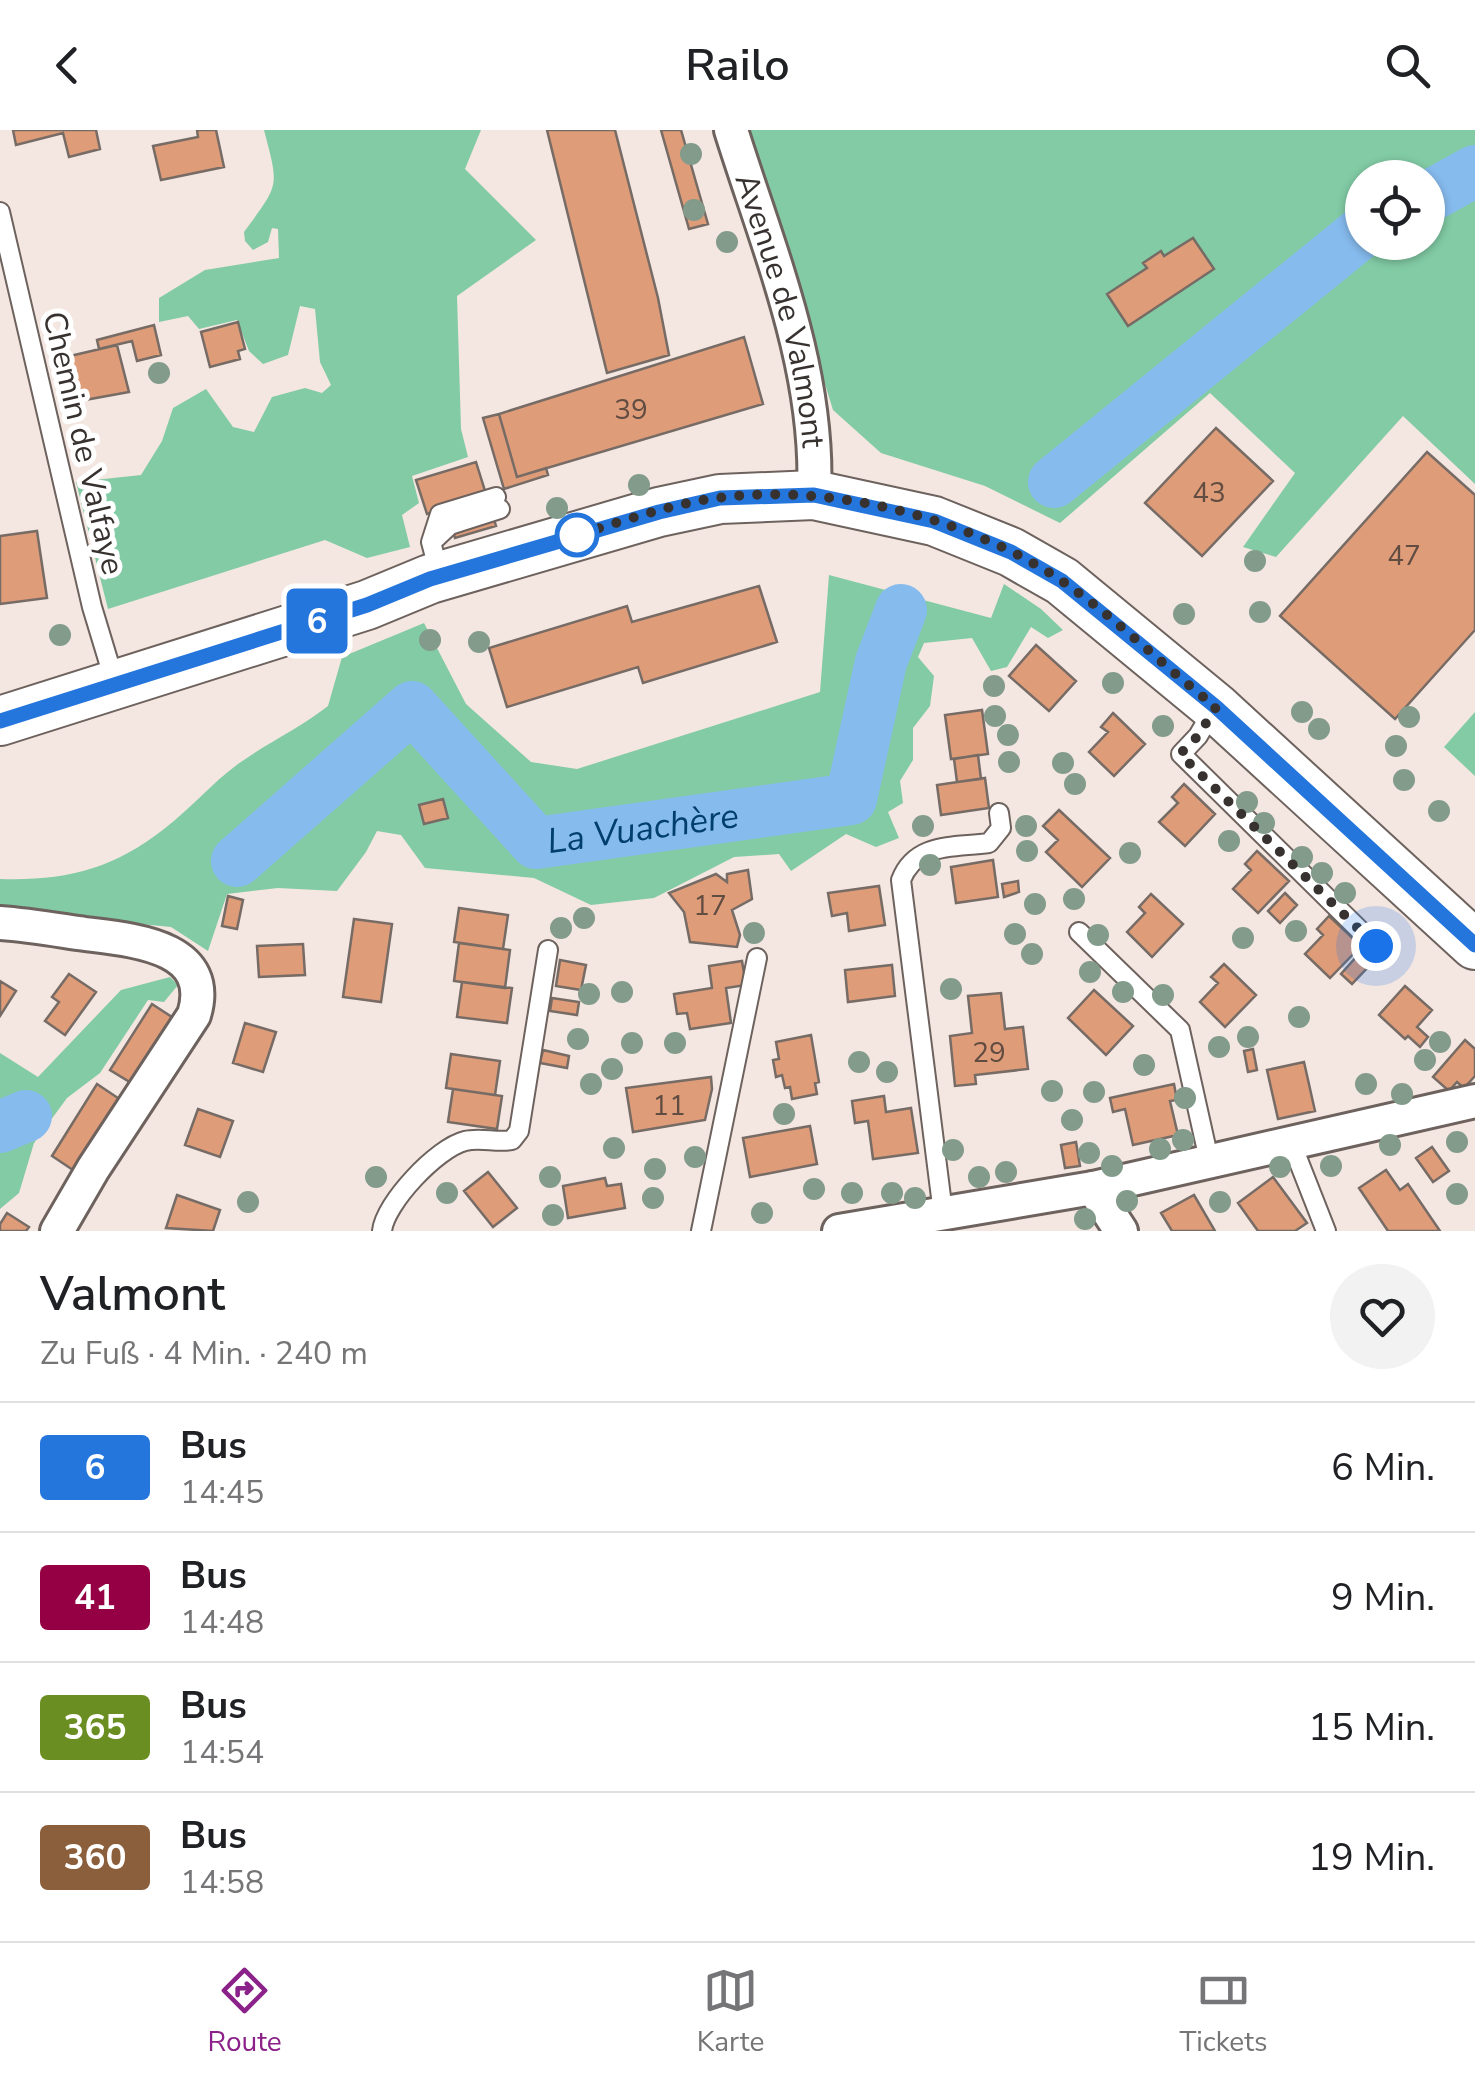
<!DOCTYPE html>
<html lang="de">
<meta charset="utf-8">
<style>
body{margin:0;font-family:"Nunito Sans",sans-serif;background:#f2f2f2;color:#202124;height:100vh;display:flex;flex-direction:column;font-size:38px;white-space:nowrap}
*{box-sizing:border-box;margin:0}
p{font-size:32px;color:#757577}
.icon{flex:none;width:55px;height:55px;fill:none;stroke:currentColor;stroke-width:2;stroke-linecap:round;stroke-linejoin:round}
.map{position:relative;height:1101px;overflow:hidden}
.details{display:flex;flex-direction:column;background:#fff;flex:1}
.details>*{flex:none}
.badge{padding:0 20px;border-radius:8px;font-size:35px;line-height:65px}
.fabs{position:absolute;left:1345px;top:30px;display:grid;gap:20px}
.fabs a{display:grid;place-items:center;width:100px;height:100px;border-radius:50%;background:#fff;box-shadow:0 2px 8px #0004;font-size:50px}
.you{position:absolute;width:50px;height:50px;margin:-25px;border:8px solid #fff;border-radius:50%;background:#1a73e8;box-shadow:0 0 0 15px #1a73e833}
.map>.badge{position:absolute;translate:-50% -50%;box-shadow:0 0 0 5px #fff}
.round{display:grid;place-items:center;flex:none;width:105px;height:105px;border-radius:52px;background:#f2f2f2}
.overview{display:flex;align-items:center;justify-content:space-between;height:170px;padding:0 40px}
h1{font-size:48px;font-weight:600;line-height:75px}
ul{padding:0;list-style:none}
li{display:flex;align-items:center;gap:30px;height:130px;padding:0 40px;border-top:2px solid #e0e0e0}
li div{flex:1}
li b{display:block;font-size:38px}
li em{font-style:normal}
li .badge{min-width:110px;font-weight:700;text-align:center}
header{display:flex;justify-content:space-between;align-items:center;height:130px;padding:0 40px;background:#fff;font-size:45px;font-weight:600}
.dock{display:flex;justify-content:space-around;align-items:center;height:140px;border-top:2px solid #e0e0e0;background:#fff;font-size:28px;color:#757577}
.dock a{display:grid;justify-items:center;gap:5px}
.dock .current{color:#8a2289}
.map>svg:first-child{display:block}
.green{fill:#82cba5;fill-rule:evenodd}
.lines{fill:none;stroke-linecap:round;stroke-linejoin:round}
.river{stroke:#86bbee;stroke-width:52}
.building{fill:#de9c79;stroke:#766b65;stroke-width:2.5}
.service-casing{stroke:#6d625d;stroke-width:22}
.minor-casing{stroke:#6d625d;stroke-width:38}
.secondary-casing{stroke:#6d625d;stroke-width:52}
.service{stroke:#fff;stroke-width:18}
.minor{stroke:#fff;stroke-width:32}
.secondary{stroke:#fff;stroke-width:48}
.tree{fill:#829b8a}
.line-casing{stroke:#fff;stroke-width:22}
.line{stroke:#2475dc;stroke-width:15}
.walk{stroke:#373230;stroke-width:10;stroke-dasharray:0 18}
.stop-dot{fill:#fff;stroke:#2475dc;stroke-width:5}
.labels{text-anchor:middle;stroke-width:10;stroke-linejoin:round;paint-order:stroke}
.number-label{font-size:28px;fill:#614c42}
.street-label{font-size:32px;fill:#373230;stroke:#fff}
.water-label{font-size:35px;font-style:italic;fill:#003f6d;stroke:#fff}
</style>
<header><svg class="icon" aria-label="back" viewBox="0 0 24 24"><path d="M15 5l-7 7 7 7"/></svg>Railo<svg class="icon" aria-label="search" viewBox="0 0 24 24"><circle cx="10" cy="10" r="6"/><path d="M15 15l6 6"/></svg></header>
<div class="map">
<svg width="1475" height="1101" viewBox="0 0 1475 1101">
<rect width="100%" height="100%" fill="#f4e7e1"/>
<path class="green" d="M 264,0 L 481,0 L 465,39 L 536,110 L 457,166 L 461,299 L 468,327 L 412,346 L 419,373 L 402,385 L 410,417 L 367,428 L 325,410 L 108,479 L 76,352 L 141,345 L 162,311 L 173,278 L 206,259 L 233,297 L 254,302 L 272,267 L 305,258 L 322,263 L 331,255 L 320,232 L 315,179 L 300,176 L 288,225 L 263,234 L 249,221 L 237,190 L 199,199 L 188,186 L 159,192 L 159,168 L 205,140 L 279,128 L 278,99 L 272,98 L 268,112 L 253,120 L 245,111 L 244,102 C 280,53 279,58 264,0 Z
M 747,0 L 1475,0 L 1475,354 L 1403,286 L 1276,427 L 1243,417 L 1295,343 L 1210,263 L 1060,393 L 985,356 L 881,323 L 833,280 ZM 1362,48 L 1428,48 L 1428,112 L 1362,112 Z
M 829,445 L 991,488 L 1004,454 L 1041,479 L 1063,500 L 1048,508 L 1031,497 L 1007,537 L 991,541 L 972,508 L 924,513 L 918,527 L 934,546 L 930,576 L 913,598 L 913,630 L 900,651 L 903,673 L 888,682 L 899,708 L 876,717 L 846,704 L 791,741 L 779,724 L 734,727 L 654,768 L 591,775 L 534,748 L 425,738 L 401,705 L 377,701 L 366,722 L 337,761 L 278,758 L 227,764 L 208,821 L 171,797 L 0,780 L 0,749 C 64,751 112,740 164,699 C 190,679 212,653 238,634 C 267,613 300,598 328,576 L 342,527 L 424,493 L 466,574 L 531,632 L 577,639 L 820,562 Z
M 1475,582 L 1475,646 L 1444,617 Z
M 170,847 L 178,855 L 164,872 L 148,870 L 100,943 L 67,968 L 34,1013 L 19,1063 L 0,1079 L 0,923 L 38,947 L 121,860 Z"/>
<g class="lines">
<g class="river">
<path d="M 1428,67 L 1475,41"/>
<path d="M 1054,352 L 1362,102"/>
<path id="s1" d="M 237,731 L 412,577 L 536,713 L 851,669 L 881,532 L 901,480"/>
<path d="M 0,997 L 26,986"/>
</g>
</g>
<path class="building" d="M 13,0 L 96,0 L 100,19 L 69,27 L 63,3 L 16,15 Z
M 197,0 L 216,0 L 224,37 L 161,50 L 153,16 L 198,7 Z
M 547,0 L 615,0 L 658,168 L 669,225 L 607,243 Z
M 661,0 L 681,0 L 708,94 L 689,99 Z
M 1193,108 L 1214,139 L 1128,196 L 1107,164 L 1147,138 L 1143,133 L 1161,121 L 1164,126 Z
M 238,192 L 245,219 L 238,221 L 240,229 L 210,237 L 201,202 Z
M 154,195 L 161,225 L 137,231 L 132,211 L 99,219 L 97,210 Z
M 744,207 L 763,274 L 517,347 L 499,284 Z
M 117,215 L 129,262 L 63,274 L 53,230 Z
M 499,284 L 517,347 L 546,338 L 548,345 L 504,359 L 483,288 Z
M 1216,298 L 1273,351 L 1202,426 L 1145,373 Z
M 1427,322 L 1475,365 L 1475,500 L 1395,589 L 1280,486 Z
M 476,332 L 496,396 L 455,408 L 446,378 L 427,384 L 416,350 Z
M 37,401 L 47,468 L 0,474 L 0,406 Z
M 759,456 L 777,512 L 643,553 L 638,537 L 507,577 L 489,518 L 627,476 L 632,492 Z
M 1036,515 L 1076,551 L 1049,581 L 1009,546 Z
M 982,580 L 988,624 L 951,629 L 945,585 Z
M 1113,583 L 1145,614 L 1114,646 L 1089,622 L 1108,602 L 1101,597 Z
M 978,625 L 981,649 L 957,652 L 954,629 Z
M 985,648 L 989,678 L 941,685 L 937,655 Z
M 1184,654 L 1215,684 L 1185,716 L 1159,692 L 1178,673 L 1172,667 Z
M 443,669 L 448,688 L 424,694 L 419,675 Z
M 1059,680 L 1110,728 L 1082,757 L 1046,722 L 1058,710 L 1043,696 Z
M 1257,721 L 1289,751 L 1258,783 L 1233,759 L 1251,740 L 1245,734 Z
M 993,730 L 998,767 L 956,773 L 951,737 Z
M 748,740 L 752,769 L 732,780 L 740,805 L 737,817 L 690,812 L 684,782 L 669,763 L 716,744 L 727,752 L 727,744 Z
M 1018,751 L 1019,762 L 1004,767 L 1002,754 Z
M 879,756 L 885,795 L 849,801 L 847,783 L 832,786 L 828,763 Z
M 1285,763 L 1297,775 L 1280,793 L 1268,781 Z
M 1151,764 L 1183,794 L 1152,827 L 1127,802 L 1145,783 L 1139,777 Z
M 228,766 L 243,770 L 237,799 L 222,796 Z
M 459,778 L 508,785 L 503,819 L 454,812 Z
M 1329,786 L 1361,816 L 1330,848 L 1305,824 L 1323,805 L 1317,799 Z
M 354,789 L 392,794 L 381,872 L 343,867 Z
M 459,813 L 510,820 L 505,858 L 454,851 Z
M 303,814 L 305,845 L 259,847 L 257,816 Z
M 1358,825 L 1370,835 L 1352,854 L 1341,844 Z
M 560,830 L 586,835 L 581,860 L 556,856 Z
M 742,831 L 746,855 L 726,858 L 731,893 L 690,899 L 687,883 L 677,884 L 674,864 L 712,858 L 709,836 Z
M 1224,834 L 1256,865 L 1225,897 L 1200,872 L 1218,853 L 1211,847 Z
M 892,835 L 895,866 L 848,872 L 845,840 Z
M 69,844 L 96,862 L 65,905 L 45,891 L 59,872 L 52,867 Z
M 0,851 L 16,861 L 0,886 Z
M 462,852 L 512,858 L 507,893 L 457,887 Z
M 1405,856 L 1432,880 L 1417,897 L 1428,907 L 1420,917 L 1408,906 L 1405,909 L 1379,885 Z
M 1094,860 L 1133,896 L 1106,925 L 1068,888 Z
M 1001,863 L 1005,899 L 1023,897 L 1028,939 L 975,945 L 976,954 L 955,956 L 950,906 L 972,903 L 968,866 Z
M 552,868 L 579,872 L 577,885 L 550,881 Z
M 152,874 L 175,889 L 133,954 L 110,940 Z
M 245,893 L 276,902 L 263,942 L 233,933 Z
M 811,905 L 819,952 L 815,953 L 817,964 L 792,969 L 790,957 L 785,958 L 782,945 L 776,947 L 773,930 L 779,929 L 776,912 Z
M 1465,910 L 1475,919 L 1475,946 L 1464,958 L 1457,952 L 1449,961 L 1433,947 Z
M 1253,919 L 1257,940 L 1248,942 L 1244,921 Z
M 543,920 L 569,926 L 567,938 L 540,933 Z
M 451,924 L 500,931 L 495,965 L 446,958 Z
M 1304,932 L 1315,981 L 1278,989 L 1267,940 Z
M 711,947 L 712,959 L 705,990 L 633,1002 L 626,958 Z
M 97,954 L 121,970 L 76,1042 L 52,1026 Z
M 1174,954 L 1177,970 L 1170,971 L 1178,1005 L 1133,1015 L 1125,979 L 1113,982 L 1110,968 Z
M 453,959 L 502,966 L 497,999 L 448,992 Z
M 884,966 L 886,982 L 911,978 L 918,1023 L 873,1029 L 868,991 L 855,993 L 852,971 Z
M 198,979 L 233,991 L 220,1027 L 185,1015 Z
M 810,996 L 817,1034 L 750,1047 L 743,1008 Z
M 1076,1012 L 1080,1036 L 1065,1038 L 1061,1015 Z
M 1432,1017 L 1449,1041 L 1433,1052 L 1416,1028 Z
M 1386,1040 L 1400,1060 L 1408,1054 L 1440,1101 L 1388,1101 L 1359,1058 Z
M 488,1042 L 517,1078 L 493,1097 L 464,1061 Z
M 1273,1047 L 1307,1093 L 1295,1101 L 1258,1101 L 1238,1073 Z
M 605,1048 L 607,1056 L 621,1054 L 625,1078 L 568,1088 L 563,1056 Z
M 177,1065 L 220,1080 L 213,1101 L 166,1098 Z
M 1194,1065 L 1215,1101 L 1172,1101 L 1161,1083 Z
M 7,1083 L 29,1097 L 26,1101 L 0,1101 L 0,1094 Z"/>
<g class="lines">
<defs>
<path id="service" d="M 0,82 L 92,477 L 115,553
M 435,409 L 450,395 L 500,379
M 439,442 L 431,412 L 440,384 L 496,367
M 1215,577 L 1198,606 L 1181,624 L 1380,820
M 1079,802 L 1180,900 L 1209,1030
M 1291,1012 L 1326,1101
M 943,1083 L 901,750 C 916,712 953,718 989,713 L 1001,698 L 999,683
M 382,1101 C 385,1073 437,1018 465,1011 C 480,1007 497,1013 512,1010 L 519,1001 L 548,820
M 701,1101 L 757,828"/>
<g id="minor">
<path id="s2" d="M 731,0 C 768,118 820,239 814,365"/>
<path d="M 0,793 C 28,795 57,800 85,804 C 133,810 215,816 194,885 L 93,1039 L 57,1101"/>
<path d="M 1093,1058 L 1121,1101"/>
<path d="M 839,1101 L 1093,1058 L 1475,971"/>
</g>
<path id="secondary" d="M 0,591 L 367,475 L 430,449 L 659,382 L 720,369 L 814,365 L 934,391 L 1011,422 L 1062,451 L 1215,577 L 1475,815"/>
</defs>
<use href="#service" class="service-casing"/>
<use href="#minor" class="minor-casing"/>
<use href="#secondary" class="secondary-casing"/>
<use href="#service" class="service"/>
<use href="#minor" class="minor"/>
<use href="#secondary" class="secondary"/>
</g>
<g class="tree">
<circle cx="691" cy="24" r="11"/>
<circle cx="694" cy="80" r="11"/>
<circle cx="727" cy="112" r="11"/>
<circle cx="159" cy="243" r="11"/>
<circle cx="639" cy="355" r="11"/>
<circle cx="557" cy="378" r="11"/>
<circle cx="1255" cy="431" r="11"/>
<circle cx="1260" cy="482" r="11"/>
<circle cx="1184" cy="484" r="11"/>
<circle cx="60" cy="505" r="11"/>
<circle cx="430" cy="510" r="11"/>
<circle cx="479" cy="512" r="11"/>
<circle cx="1113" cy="553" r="11"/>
<circle cx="994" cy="556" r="11"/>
<circle cx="1302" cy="582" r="11"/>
<circle cx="995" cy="586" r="11"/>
<circle cx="1409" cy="587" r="11"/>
<circle cx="1163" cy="596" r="11"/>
<circle cx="1319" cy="599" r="11"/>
<circle cx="1008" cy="605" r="11"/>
<circle cx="1396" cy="616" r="11"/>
<circle cx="1009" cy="632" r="11"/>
<circle cx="1063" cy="633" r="11"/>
<circle cx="1404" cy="650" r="11"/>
<circle cx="1075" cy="654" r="11"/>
<circle cx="1247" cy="672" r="11"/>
<circle cx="1439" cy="681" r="11"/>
<circle cx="1264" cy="693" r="11"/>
<circle cx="923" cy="696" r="11"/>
<circle cx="1026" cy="696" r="11"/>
<circle cx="1229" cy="711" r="11"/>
<circle cx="1027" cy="721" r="11"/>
<circle cx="1130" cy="723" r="11"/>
<circle cx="1302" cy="727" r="11"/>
<circle cx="930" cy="735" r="11"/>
<circle cx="1322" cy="743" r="11"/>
<circle cx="1345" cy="763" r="11"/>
<circle cx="1074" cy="769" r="11"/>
<circle cx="1035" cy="774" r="11"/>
<circle cx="584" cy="788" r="11"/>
<circle cx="561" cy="798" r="11"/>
<circle cx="1296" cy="801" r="11"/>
<circle cx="754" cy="803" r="11"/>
<circle cx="1015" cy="804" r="11"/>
<circle cx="1098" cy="805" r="11"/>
<circle cx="1243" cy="808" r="11"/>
<circle cx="1032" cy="824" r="11"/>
<circle cx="1090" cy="842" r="11"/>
<circle cx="951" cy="859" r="11"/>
<circle cx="622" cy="862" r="11"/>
<circle cx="1123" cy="862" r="11"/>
<circle cx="589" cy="864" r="11"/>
<circle cx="1163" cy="865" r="11"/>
<circle cx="1299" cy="887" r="11"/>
<circle cx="1248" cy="907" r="11"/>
<circle cx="578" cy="909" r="11"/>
<circle cx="1440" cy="912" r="11"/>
<circle cx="632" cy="913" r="11"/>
<circle cx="675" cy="913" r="11"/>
<circle cx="1219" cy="917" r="11"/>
<circle cx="1425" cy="930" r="11"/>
<circle cx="859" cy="932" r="11"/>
<circle cx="1144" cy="935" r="11"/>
<circle cx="612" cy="939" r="11"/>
<circle cx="887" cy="942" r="11"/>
<circle cx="591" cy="954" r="11"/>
<circle cx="1366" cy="954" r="11"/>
<circle cx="1052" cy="961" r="11"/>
<circle cx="1094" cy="962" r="11"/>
<circle cx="1402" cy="964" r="11"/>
<circle cx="1185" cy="968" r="11"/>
<circle cx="784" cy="984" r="11"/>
<circle cx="1072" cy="990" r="11"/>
<circle cx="1183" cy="1010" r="11"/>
<circle cx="1457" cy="1012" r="11"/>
<circle cx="1390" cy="1015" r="11"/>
<circle cx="614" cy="1018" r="11"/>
<circle cx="1160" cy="1019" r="11"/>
<circle cx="953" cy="1020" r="11"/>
<circle cx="1089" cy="1023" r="11"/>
<circle cx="695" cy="1027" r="11"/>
<circle cx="1112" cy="1036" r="11"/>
<circle cx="1331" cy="1036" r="11"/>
<circle cx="1280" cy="1037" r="11"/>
<circle cx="655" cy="1039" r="11"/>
<circle cx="1006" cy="1042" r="11"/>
<circle cx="376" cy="1047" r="11"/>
<circle cx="550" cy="1047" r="11"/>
<circle cx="979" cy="1047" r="11"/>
<circle cx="814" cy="1059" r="11"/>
<circle cx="447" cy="1063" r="11"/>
<circle cx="852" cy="1063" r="11"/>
<circle cx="892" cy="1063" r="11"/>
<circle cx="1457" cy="1064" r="11"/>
<circle cx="653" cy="1068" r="11"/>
<circle cx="915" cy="1068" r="11"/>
<circle cx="1127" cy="1071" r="11"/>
<circle cx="248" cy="1072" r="11"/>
<circle cx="1220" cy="1072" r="11"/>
<circle cx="762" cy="1083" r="11"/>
<circle cx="553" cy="1085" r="11"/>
<circle cx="1085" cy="1089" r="11"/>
</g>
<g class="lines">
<defs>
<path id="line" d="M 0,591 L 367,475 L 430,449 L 659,382 L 720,368 L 814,365 L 934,391 L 1011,422 L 1062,451 L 1216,577 L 1475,815"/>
</defs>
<use href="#line" class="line-casing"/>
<use href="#line" class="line"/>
<path class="walk" d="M 577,405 L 571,407 C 614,394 659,378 704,370 C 820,350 964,385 1062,451 C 1116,488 1163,536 1216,577 L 1198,606 L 1180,624 L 1376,816"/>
</g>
<circle class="stop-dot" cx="577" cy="405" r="20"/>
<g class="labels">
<g class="number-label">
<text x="631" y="289">39</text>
<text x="1209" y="372">43</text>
<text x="1404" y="435">47</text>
<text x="710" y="785">17</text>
<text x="989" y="932">29</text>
<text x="669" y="985">11</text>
</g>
<g class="street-label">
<text dy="11" stroke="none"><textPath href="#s2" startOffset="188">Avenue de Valmont</textPath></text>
<text transform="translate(84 313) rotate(77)" y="11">Chemin de Valfaye</text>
</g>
<g class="water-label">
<text dy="12" stroke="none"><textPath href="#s1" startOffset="525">La Vuachère</textPath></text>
</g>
</g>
</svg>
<div class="fabs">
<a><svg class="icon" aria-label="locate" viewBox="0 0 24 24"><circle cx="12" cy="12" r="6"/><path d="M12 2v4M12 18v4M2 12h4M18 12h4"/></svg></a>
</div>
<div class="you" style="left:1376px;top:816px"></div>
<b class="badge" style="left:317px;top:491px;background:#2475dc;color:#fff">6</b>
</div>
<section class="details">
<div class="overview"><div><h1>Valmont</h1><p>Zu Fuß · 4 Min. · 240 m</p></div><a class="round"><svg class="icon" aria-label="heart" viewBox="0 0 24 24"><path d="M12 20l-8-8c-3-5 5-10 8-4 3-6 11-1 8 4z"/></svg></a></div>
<ul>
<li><span class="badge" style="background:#2475dc;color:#fff">6</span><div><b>Bus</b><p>14:45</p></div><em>6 Min.</em></li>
<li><span class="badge" style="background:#940043;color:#fff">41</span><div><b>Bus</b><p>14:48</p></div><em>9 Min.</em></li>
<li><span class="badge" style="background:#6b8e23;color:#fff">365</span><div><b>Bus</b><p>14:54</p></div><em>15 Min.</em></li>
<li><span class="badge" style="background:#8b5e3c;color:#fff">360</span><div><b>Bus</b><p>14:58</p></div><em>19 Min.</em></li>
</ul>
</section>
<nav class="dock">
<a class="current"><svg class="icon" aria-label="directions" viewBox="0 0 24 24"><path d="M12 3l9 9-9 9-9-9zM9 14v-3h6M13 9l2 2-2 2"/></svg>Route</a>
<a><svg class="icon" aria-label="map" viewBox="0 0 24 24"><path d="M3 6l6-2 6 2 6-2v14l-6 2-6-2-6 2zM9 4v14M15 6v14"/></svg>Karte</a>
<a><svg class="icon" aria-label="tickets" viewBox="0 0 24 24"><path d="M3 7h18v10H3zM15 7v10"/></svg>Tickets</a>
</nav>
